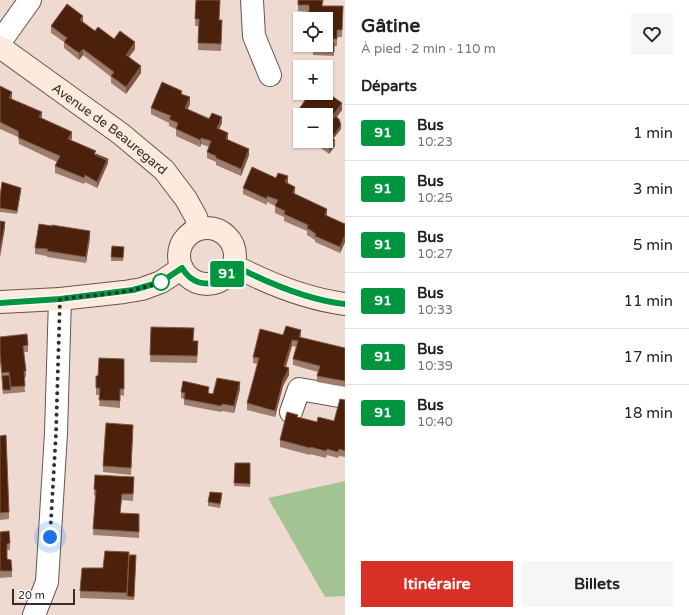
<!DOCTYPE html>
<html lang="fr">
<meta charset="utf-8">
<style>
body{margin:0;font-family:"Varela Round",sans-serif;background:#f6f6f6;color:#202124;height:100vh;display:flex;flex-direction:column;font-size:15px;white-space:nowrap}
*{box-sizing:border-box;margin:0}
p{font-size:13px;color:#757577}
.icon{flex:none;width:22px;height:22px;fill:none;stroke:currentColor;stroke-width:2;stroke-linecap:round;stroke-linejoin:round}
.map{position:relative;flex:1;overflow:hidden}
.sheet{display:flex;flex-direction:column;background:#fff;width:344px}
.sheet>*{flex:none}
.badge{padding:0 8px;border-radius:3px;font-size:14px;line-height:26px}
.buttons{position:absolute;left:293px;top:12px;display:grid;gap:8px}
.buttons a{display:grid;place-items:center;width:40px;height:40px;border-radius:0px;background:#fff;box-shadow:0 1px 3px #0004;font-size:20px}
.scale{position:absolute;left:12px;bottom:10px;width:63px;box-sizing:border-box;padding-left:4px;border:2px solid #352e2a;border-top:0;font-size:11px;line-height:14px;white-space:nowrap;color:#352e2a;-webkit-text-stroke:3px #fff;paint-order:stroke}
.you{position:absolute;width:20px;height:20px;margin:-10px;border:3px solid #fff;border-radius:50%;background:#1a73e8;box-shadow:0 0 0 6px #1a73e833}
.map>.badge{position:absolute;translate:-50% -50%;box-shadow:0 0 0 2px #fff}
h2{padding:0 16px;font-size:15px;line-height:36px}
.round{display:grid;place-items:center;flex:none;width:42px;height:42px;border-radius:0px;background:#f6f6f6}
.head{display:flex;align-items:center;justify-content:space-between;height:68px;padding:0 16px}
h1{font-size:19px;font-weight:700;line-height:30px}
.action{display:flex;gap:8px;margin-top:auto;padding:8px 16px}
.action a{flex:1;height:46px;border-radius:0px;background:#d93025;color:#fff;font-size:16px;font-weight:700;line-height:46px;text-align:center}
.action a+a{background:#f6f6f6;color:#202124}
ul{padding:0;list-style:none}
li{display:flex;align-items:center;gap:12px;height:56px;padding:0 16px;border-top:1px solid #e0e0e0}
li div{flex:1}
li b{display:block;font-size:15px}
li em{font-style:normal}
li .badge{min-width:44px;font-weight:700;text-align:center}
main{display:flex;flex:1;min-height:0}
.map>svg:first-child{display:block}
.green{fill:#a3c392}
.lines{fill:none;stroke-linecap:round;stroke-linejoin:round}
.street-casing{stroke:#67564f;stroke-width:24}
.secondary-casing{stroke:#67564f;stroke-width:24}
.street{stroke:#fff;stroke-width:22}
.secondary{stroke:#fceadd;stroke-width:22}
.wall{fill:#9d7e6e}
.shaded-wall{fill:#7d5846}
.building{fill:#4c210b;stroke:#7d5846}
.line-casing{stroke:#fff;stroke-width:9}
.line{stroke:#009640;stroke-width:6}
.walk{stroke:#352e2a;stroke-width:4;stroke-dasharray:0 7.2}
.stop-dot{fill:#fff;stroke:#009640;stroke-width:2}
.labels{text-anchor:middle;stroke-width:4;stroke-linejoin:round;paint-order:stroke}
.street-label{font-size:13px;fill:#352e2a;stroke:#fff}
</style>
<main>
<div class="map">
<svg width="345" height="615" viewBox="0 0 345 615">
<rect width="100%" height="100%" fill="#eedad1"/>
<path class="green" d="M 345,481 L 345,596 L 325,597 L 268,498 Z"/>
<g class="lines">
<defs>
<path id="street" d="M 252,0 L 254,36 L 270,75
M 0,42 L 30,0
M 291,412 L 299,389 L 345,397
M 34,615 L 47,582 L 56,433 L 60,299"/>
<g id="secondary">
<path id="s1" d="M 0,47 L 121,134 L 164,170 L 186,199 L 196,217 L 199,229"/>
<circle cx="207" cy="256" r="28"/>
<path d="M 233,265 C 267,283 307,299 345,304"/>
<path d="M 0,302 L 60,299 L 124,292 L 142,289 L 161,282 L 182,268"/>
</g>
</defs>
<use href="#street" class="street-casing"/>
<use href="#secondary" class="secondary-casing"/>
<use href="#street" class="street"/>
<use href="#secondary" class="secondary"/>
</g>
<path class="wall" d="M 196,0 L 220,20 L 222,27 L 221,51 L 198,50 L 199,26 L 195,26 Z
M 298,0 L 323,6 L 343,6 L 342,37 L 337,37 L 337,46 L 334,46 L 334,56 L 313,55 L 313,45 L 326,45 L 326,19 L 309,12 L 298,11 Z
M 83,22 L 95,31 L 114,39 L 135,49 L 129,57 L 141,73 L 126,94 L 111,83 L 111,77 L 83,55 L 79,60 L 64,48 L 64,42 L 51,33 L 51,26 Z
M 0,86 L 12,99 L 72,138 L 71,140 L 96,154 L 108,163 L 97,188 L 85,182 L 84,184 L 55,173 L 55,166 L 57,162 L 19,144 L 18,137 L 0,129 Z
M 182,94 L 190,104 L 187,109 L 222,123 L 219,129 L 228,140 L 249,155 L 241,176 L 216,165 L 216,162 L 207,158 L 207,152 L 209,147 L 201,144 L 200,147 L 176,136 L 176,129 L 169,126 L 169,123 L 151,114 L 151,108 Z
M 342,110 L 336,117 L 341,129 L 333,139 L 335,146 L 329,154 L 311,141 L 326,141 L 326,115 L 300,115 L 300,121 L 297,119 L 297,112 Z
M 276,178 L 288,183 L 288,184 L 295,194 L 327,215 L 327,216 L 345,224 L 345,242 L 340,253 L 315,242 L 315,240 L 307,235 L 307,231 L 284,221 L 284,217 L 275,213 L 275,206 L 267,202 L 267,205 L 243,194 L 243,188 Z
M 21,191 L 17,214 L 0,212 L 0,197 Z
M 90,238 L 86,263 L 47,257 L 47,256 L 35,254 L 35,248 Z
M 112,246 L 124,251 L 123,261 L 111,261 Z
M 151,327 L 194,341 L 198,348 L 197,363 L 150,362 Z
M 283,335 L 301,336 L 301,338 L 345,348 L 345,387 L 317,382 L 317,376 L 318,372 L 293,365 L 293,359 L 296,347 L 292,346 L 286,367 L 289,375 L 283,386 L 275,417 L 247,410 L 247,403 L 258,364 L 253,363 L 253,357 Z
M 0,337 L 28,345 L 28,352 L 24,352 L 26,371 L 26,377 L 24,377 L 25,392 L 3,394 L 0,361 Z
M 124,359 L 124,396 L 120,395 L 120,408 L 99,406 L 100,395 L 96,395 L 96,388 L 98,376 Z
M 240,389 L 234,413 L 222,411 L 221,412 L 184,405 L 184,399 L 181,398 L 181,392 L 209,394 L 213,394 Z
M 345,400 L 345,457 L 339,456 L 338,458 L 327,455 L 326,458 L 310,454 L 310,455 L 280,447 L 280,440 L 298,417 L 317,422 L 334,421 Z
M 133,431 L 131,475 L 103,472 L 103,466 Z
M 0,436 L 9,512 L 9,519 L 0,520 Z
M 250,463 L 250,487 L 234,486 L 234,483 Z
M 134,484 L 133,501 L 122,500 L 120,514 L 139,521 L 139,538 L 93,535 L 95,496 L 94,495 L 94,489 Z
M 222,497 L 220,508 L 208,506 L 208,502 Z
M 0,532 L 10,543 L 10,550 L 7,550 L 7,559 L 12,571 L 12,577 L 0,578 Z
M 129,555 L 136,559 L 134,600 L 80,598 L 80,591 L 103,568 Z"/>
<path class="shaded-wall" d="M 83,16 L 83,23 L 80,20 Z
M 135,42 L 135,49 L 126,61 L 126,55 Z
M 83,49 L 83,55 L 79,60 L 79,53 Z
M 141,66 L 141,73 L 126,94 L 126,87 Z
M 12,92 L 12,98 L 9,104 L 9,98 Z
M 190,97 L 190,104 L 185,115 L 185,108 Z
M 342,103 L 342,110 L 326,132 L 326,125 Z
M 42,112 L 42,118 L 39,117 Z
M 222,117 L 222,123 L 217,134 L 217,128 Z
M 341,125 L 341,129 L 330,143 L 330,140 Z
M 72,132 L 72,138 L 68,145 L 68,139 Z
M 228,133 L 228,140 L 226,146 L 226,139 Z
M 201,138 L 201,144 L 200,147 L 200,140 Z
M 335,140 L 335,146 L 329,154 L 329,147 Z
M 249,149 L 249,155 L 241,176 L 241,169 Z
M 108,159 L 108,163 L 97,188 L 97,182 L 107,160 Z
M 288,176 L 288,183 L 285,189 L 285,182 Z
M 295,187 L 295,194 L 293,193 Z
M 21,188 L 21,191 L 17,214 L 17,211 Z
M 327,209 L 327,215 L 325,221 L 325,215 Z
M 5,222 L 5,228 L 0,257 L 0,251 Z
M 90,231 L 90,238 L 86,263 L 86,257 Z
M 345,235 L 345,242 L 340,253 L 340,247 Z
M 301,330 L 301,336 L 299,344 L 299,337 Z
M 292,340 L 292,346 L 284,372 L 284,366 Z
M 289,368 L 289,375 L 283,386 L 275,417 L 275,411 L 283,380 Z
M 240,382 L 240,389 L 234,413 L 234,406 Z"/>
<path class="building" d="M 196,0 L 220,0 L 219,20 L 222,20 L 221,44 L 198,43 L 199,19 L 195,19 Z
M 298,0 L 323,0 L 322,6 L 343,6 L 342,30 L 337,30 L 337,39 L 326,39 L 326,19 L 309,19 L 309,5 L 298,5 Z
M 67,4 L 83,16 L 80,20 L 95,31 L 98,27 L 114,39 L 120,31 L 135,42 L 126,55 L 141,66 L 126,87 L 111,76 L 114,72 L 83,49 L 79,53 L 72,48 L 64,42 L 67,38 L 51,26 Z
M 326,42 L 334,42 L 334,52 L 313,51 L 313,45 L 326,45 Z
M 162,82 L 182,91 L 181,94 L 190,97 L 185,108 L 209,119 L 212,113 L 222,117 L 217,128 L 228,133 L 226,139 L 249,149 L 241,169 L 216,158 L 216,156 L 207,152 L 211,141 L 201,138 L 200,140 L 176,129 L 178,123 L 169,119 L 171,116 L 151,108 Z
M 0,86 L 12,92 L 9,98 L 42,112 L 39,117 L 72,132 L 68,139 L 96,151 L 94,154 L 107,160 L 97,182 L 85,175 L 84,178 L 55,166 L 60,156 L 19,138 L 18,131 L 0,122 Z
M 326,92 L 342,103 L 326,125 L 326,115 L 300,115 L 297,112 L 310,93 L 326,93 Z
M 335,116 L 339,119 L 341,125 L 332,138 L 326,133 L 326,129 Z
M 326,133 L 335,140 L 329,147 L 320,141 L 326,141 Z
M 96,154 L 108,159 L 107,163 L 107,160 L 95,155 Z
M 252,167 L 276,178 L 278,173 L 288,176 L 285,182 L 295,187 L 293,193 L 327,209 L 325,215 L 345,224 L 345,235 L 340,247 L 315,236 L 316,234 L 307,228 L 308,225 L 284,214 L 285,211 L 275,206 L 278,200 L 267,196 L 267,199 L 243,188 Z
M 2,182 L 21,188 L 17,211 L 0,208 L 0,197 Z
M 0,221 L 5,222 L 0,251 Z
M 39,224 L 52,226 L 52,225 L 90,231 L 86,257 L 47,251 L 48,249 L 35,248 Z
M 112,246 L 124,247 L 123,258 L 111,257 Z
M 286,326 L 301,330 L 299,337 L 345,348 L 345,381 L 317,376 L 320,366 L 293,359 L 298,341 L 292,340 L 284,366 L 289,368 L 283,380 L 275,411 L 247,403 L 259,358 L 253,357 L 260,329 L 283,335 Z
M 151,327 L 194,328 L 193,341 L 198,341 L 197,356 L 150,355 Z
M 27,334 L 28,345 L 23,346 L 26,371 L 24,371 L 25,386 L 11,387 L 9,372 L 2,373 L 0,354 L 0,337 Z
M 99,358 L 124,359 L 124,389 L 120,389 L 120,401 L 99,400 L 100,388 L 96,388 L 96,376 L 98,376 Z
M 9,375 L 11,390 L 3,390 L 2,376 Z
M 217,378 L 240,382 L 234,406 L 222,404 L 221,406 L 184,399 L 185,393 L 181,392 L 183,381 L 209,387 L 208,393 L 213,394 Z
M 340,399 L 345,400 L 345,451 L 339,449 L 338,452 L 327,449 L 326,451 L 310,447 L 310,448 L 280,440 L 287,412 L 298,415 L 297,417 L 317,422 L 318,417 L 334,421 Z
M 106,423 L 133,425 L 131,468 L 103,466 Z
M 6,435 L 9,512 L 0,513 L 0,436 Z
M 235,463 L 250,463 L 250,484 L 234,483 Z
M 95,475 L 134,477 L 133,494 L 122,494 L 120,513 L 139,514 L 139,532 L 93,529 L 96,490 L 94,489 Z
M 210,492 L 222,493 L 220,504 L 208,502 Z
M 9,531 L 10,543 L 7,544 L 7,559 L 11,560 L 12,571 L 0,571 L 0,532 Z
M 105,551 L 129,552 L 127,593 L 80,591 L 82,568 L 103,568 Z
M 129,555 L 136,555 L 134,597 L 127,596 Z"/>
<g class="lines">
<defs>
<path id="line" d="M 0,303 L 60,299 L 133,290 L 161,282 L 182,268 C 196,290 221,288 233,265 C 266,282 308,300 345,304"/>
</defs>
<use href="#line" class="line-casing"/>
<use href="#line" class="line"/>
<path class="walk" d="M 50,537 L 56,433 L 60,299 C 94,295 129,294 161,282"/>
</g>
<circle class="stop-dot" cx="161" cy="282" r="8"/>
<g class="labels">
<g class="street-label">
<text dy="5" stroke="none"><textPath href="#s1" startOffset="137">Avenue de Beauregard</textPath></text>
</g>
</g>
</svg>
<div class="buttons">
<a><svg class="icon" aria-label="locate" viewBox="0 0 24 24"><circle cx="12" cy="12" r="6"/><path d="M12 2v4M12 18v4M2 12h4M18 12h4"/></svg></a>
<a>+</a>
<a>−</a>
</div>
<div class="scale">20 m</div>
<div class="you" style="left:50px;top:537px"></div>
<b class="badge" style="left:227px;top:274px;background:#009640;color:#fff">91</b>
</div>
<section class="sheet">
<div class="head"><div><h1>Gâtine</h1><p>À pied · 2 min · 110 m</p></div><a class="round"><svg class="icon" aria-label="heart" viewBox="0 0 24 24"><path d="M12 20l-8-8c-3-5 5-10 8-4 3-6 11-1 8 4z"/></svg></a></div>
<h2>Départs</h2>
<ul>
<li><span class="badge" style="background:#009640;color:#fff">91</span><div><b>Bus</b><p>10:23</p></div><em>1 min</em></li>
<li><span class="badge" style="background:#009640;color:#fff">91</span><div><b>Bus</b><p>10:25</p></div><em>3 min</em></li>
<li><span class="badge" style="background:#009640;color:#fff">91</span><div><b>Bus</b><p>10:27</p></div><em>5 min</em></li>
<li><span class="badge" style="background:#009640;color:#fff">91</span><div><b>Bus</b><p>10:33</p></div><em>11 min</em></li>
<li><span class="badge" style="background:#009640;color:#fff">91</span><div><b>Bus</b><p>10:39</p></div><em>17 min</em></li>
<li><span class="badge" style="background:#009640;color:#fff">91</span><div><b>Bus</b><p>10:40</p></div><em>18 min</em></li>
</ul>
<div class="action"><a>Itinéraire</a><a>Billets</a></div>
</section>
</main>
